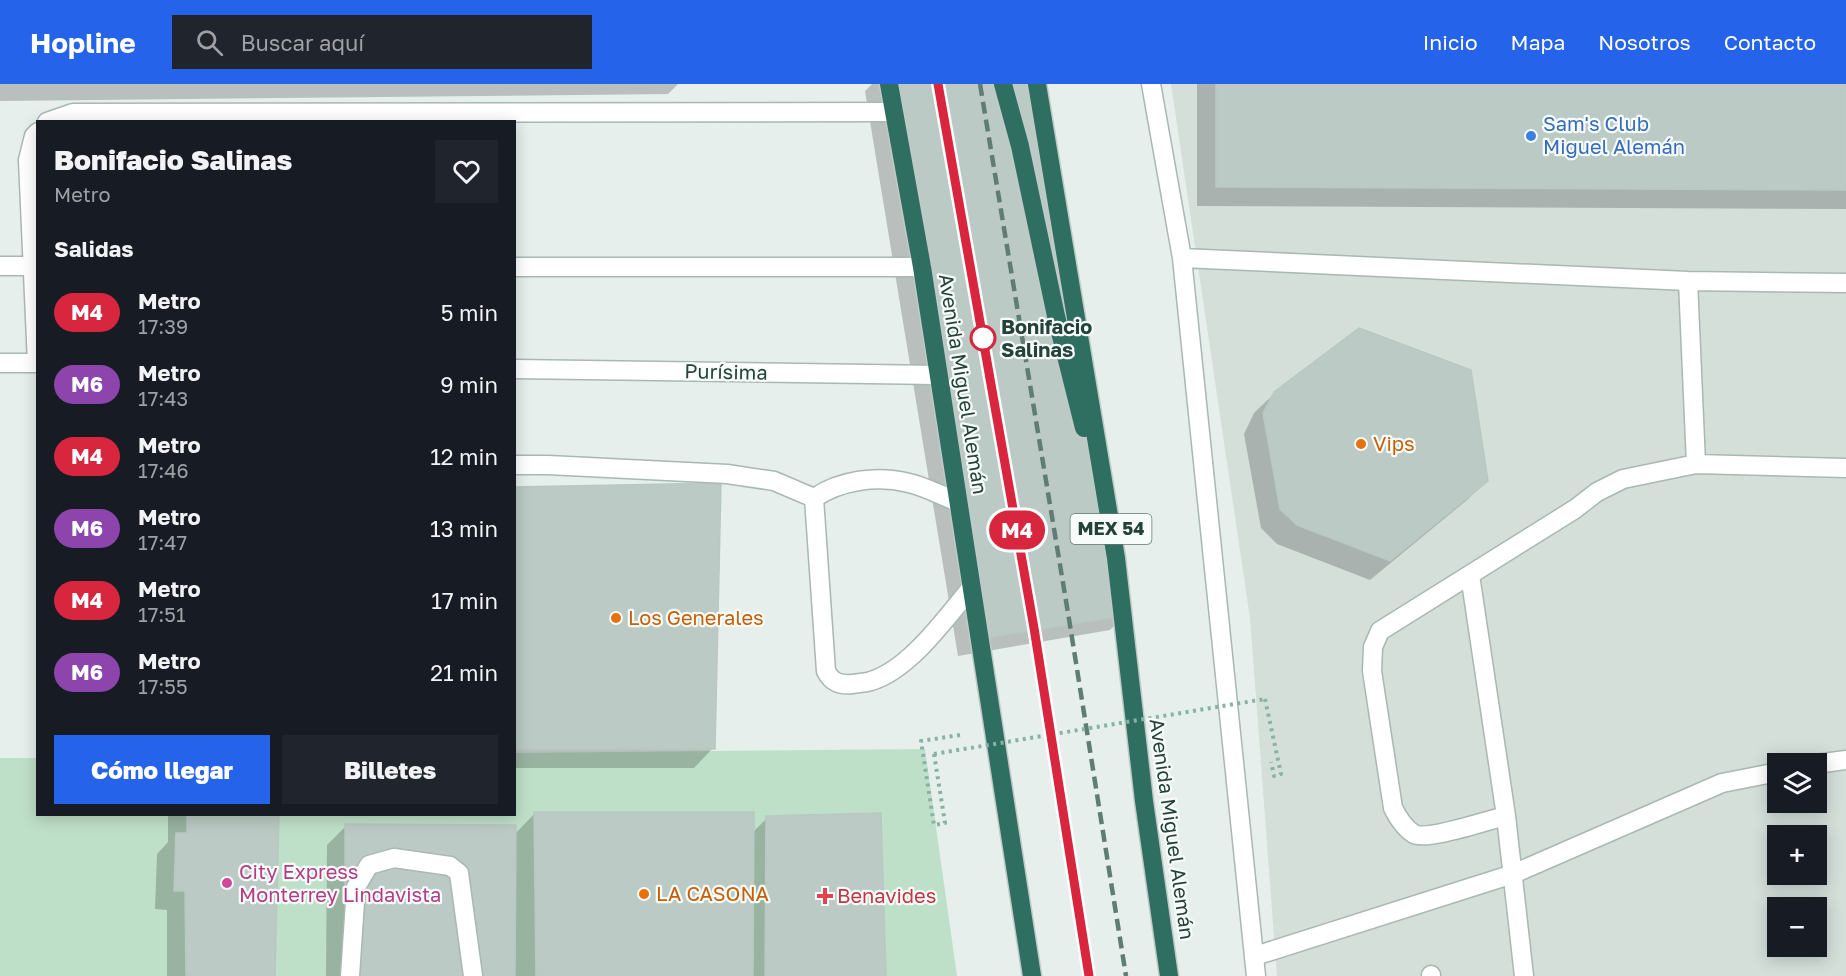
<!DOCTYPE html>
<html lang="es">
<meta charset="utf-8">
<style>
body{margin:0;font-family:"Golos Text",sans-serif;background:#20242c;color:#f1f3f6;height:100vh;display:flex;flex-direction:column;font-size:22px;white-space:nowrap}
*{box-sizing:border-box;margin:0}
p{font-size:20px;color:#9ea1a6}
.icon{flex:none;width:33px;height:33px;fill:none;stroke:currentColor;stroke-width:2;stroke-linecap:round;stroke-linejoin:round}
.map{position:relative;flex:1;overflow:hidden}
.panel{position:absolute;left:36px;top:36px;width:480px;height:696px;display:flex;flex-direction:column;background:#171b24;border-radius:0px;box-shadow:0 3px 15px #0003}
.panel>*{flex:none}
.badge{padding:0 12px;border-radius:20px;font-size:21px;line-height:39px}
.controls{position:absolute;left:1767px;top:669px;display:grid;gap:12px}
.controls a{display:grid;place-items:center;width:60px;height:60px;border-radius:0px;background:#171b24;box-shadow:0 3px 15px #0003;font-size:30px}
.map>.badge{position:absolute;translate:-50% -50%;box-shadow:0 0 0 3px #fff}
h2{padding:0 18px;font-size:22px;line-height:54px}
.round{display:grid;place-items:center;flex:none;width:63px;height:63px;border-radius:0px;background:#20242c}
.headline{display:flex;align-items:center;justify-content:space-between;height:102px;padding:0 18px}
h1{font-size:28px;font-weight:800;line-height:45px}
.cta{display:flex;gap:12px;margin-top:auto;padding:12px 18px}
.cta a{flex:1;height:69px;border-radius:0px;background:#2563eb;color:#fff;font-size:24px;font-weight:800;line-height:69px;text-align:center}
.cta a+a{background:#20242c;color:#f1f3f6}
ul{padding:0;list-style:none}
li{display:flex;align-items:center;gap:18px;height:72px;padding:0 18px}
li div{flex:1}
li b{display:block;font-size:22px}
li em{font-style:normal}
li .badge{min-width:66px;font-weight:700;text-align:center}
header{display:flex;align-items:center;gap:36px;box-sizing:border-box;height:84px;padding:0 30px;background:#2563eb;color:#fff}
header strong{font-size:28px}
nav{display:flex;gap:33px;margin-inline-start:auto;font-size:21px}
.search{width:420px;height:54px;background:#20242c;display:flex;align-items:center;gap:15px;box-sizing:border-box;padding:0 21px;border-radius:0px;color:#9ea1a6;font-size:22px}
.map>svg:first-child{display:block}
.built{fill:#d4dfda;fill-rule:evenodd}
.green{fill:#bfe0c8}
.shadow{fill:#0003}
.building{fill:#bbcac4;stroke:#b8c9c2;stroke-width:1.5}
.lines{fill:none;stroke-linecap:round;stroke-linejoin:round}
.minor-casing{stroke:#a8b8b2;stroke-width:21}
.highway-casing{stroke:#c2cac8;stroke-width:21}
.path{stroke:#86b3a5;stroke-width:4;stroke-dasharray:3 4.5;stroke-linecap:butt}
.minor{stroke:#fff;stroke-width:18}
.highway{stroke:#2f6f62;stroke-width:18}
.rail{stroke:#5f7d75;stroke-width:4.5;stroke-dasharray:12 6;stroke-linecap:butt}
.path-bridge{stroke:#86b3a5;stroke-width:4;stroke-dasharray:3 4.5;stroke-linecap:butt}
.line-casing{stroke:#fff;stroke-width:14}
.line{stroke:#d7263d;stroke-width:9}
.shop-dot{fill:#3f7fe0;stroke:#f7fbf9;stroke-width:2}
.stop-dot{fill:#fff;stroke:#d7263d;stroke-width:3}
.food-dot{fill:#e8710a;stroke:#f7fbf9;stroke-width:2}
.hotel-dot{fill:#d1479c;stroke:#f7fbf9;stroke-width:2}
.health-dot{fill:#e0444e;stroke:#f7fbf9;stroke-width:2}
.labels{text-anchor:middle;stroke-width:4.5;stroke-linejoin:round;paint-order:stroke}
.shield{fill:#f7fbf9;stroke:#637a73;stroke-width:1.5}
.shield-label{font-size:18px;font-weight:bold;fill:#24423a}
.shop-label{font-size:20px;fill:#366cbe;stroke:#f7fbf9;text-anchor:start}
.stop-label{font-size:20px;font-weight:bold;fill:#24423a;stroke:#f7fbf9;text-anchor:start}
.street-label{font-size:20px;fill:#24423a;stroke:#f7fbf9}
.food-label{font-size:20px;fill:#c56008;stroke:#f7fbf9;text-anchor:start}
.hotel-label{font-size:20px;fill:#b23c85;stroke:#f7fbf9;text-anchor:start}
.health-label{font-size:20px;fill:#be3a42;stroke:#f7fbf9;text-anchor:start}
</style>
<header>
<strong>Hopline</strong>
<div class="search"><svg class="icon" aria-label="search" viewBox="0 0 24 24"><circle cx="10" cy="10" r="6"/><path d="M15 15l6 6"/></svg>Buscar aquí</div>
<nav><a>Inicio</a><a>Mapa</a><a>Nosotros</a><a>Contacto</a></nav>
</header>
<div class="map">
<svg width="1846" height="892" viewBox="0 0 1846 892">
<rect width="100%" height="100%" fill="#e6efeb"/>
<path class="built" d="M 1171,0 L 1846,0 L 1846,892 L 1277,892 L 1250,534 ZM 1778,680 L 1816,680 L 1816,718 L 1778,718 ZM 1778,752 L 1816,752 L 1816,790 L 1778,790 ZM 1778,824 L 1816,824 L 1816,862 L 1778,862 Z"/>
<path class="green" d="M 925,665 L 957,892 L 0,892 L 0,674 L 37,674 L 38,730 L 514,730 L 515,669 Z"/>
<path class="shadow" d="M 0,0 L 678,0 L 668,10 L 0,17 Z
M 872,0 L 1039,0 L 1126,530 L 1110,546 L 958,572 L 865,7 Z
M 1197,0 L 1846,0 L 1846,125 L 1197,122 Z
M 1275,309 L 1487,396 L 1467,416 L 1370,496 L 1277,460 L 1261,444 L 1244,350 L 1254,329 Z
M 514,404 L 713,664 L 694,684 L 514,684 Z
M 535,729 L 752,749 L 767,734 L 885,892 L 326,892 L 327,761 L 346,742 L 515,750 Z
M 168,730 L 277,730 L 274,892 L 167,892 L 167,826 L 155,825 L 157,770 L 168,758 Z"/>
<path class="building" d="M 883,0 L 1040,0 L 1128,531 L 974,556 Z
M 1216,0 L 1846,0 L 1846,106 L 1216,103 Z
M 1359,244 L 1471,286 L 1488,397 L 1390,477 L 1297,441 L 1280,425 L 1263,329 L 1274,308 Z
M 721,399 L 715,665 L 514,665 L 514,403 Z
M 534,728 L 754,728 L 753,892 L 536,892 Z
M 881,729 L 886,892 L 765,892 L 766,732 Z
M 187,730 L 279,730 L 275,892 L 186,892 L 185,807 L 174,807 L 176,749 L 187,749 Z
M 345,740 L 516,741 L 515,892 L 345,892 Z"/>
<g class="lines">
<defs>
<path id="minor" d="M 1151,0 L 1182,174 L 1256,892
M 47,38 L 73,29 L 894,28
M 1182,174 L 1688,197 L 1846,199
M 0,182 L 38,182
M 514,183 L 922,183
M 1688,197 L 1696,380
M 0,279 L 38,279
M 37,279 L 28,76 L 34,52 L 38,48
M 514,285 L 938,291
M 514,381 L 548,381 L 727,390 L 774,397 L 814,414
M 814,414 L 826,587 C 832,599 840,601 853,600 C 858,599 865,599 871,597 C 909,586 946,534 971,504
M 814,414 C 841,396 877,391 909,399 C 926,403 942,412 958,418
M 1470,491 L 1506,732 L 1524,892
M 1816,680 L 1846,676
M 1506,732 C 1488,736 1428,757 1414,750 C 1404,744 1398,734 1393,724 L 1372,587 L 1373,563 L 1380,547 L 1575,425 L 1597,408 L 1623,395 L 1696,380 L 1846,384
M 1255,872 L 1513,790 L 1722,699 L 1778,688
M 1431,891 L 1431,892
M 350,892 L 356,803 L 369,781 L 394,774 L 450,782 L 459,789 L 473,892"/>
<path id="highway" d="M 889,0 L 922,183 L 1032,892
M 1003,0 L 1020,62 L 1056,232 L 1084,344
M 1037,0 L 1116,474 L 1144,717 L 1169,892"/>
</defs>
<use href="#minor" class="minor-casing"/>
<use href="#highway" class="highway-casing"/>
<path class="path" d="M 1265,615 L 1281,690 L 1274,692 L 1271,678
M 934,670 L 945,739 L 934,741 L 921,657 L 960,651"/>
<use href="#minor" class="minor"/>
<use href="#highway" class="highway"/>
<path class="rail" d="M 938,0 L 1034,544 L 1089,892
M 980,0 L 1069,535 L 1126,892"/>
<path class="path-bridge" d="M 934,670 L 1265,615"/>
</g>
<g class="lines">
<defs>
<path id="line" d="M 938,0 L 1034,544 L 1089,892"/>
</defs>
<use href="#line" class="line-casing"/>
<use href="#line" class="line"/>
</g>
<circle class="shop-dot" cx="1531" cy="52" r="6"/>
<circle class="stop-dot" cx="983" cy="254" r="12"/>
<g class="food-dot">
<circle cx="1361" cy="360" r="6"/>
<circle cx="616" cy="534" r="6"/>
<circle cx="644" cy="810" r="6"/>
</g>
<circle class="hotel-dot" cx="227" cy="799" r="6"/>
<path class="health-dot" d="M822 803h6v6h6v6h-6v6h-6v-6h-6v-6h6z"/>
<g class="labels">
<rect class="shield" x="1070.5" y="430" width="81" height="30" rx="4.5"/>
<g class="shield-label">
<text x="1111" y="451">MEX 54</text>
</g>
<g class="shop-label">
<text x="1543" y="47">Sam's Club<tspan x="1543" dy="23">Miguel Alemán</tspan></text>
</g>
<g class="stop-label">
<text x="1001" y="250">Bonifacio<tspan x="1001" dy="23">Salinas</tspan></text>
</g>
<g class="street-label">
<text transform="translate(726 288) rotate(1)" y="7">Purísima</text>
<text transform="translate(963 300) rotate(81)" y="7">Avenida Miguel Alemán</text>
<text transform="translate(1172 745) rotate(82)" y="7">Avenida Miguel Alemán</text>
</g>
<g class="food-label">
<text x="1373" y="367">Vips</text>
<text x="628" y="541">Los Generales</text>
<text x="656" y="817">LA CASONA</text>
</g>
<g class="hotel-label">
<text x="239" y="795">City Express<tspan x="239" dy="23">Monterrey Lindavista</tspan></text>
</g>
<g class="health-label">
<text x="837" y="819">Benavides</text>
</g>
</g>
</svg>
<div class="controls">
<a><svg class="icon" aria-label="layers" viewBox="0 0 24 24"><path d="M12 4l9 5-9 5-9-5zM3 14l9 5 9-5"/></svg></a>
<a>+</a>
<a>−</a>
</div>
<b class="badge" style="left:1017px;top:446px;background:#d7263d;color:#fff">M4</b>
<section class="panel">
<div class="headline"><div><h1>Bonifacio Salinas</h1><p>Metro</p></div><a class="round"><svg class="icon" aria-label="heart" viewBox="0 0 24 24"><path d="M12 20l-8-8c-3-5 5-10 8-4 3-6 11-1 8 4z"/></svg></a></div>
<h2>Salidas</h2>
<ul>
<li><span class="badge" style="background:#d7263d;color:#fff">M4</span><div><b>Metro</b><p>17:39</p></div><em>5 min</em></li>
<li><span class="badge" style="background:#8e44ad;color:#fff">M6</span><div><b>Metro</b><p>17:43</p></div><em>9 min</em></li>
<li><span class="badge" style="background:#d7263d;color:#fff">M4</span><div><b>Metro</b><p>17:46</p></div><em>12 min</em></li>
<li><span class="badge" style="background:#8e44ad;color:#fff">M6</span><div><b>Metro</b><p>17:47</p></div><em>13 min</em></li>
<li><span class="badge" style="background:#d7263d;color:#fff">M4</span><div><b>Metro</b><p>17:51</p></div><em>17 min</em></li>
<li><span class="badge" style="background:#8e44ad;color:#fff">M6</span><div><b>Metro</b><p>17:55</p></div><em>21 min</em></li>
</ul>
<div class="cta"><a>Cómo llegar</a><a>Billetes</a></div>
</section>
</div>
